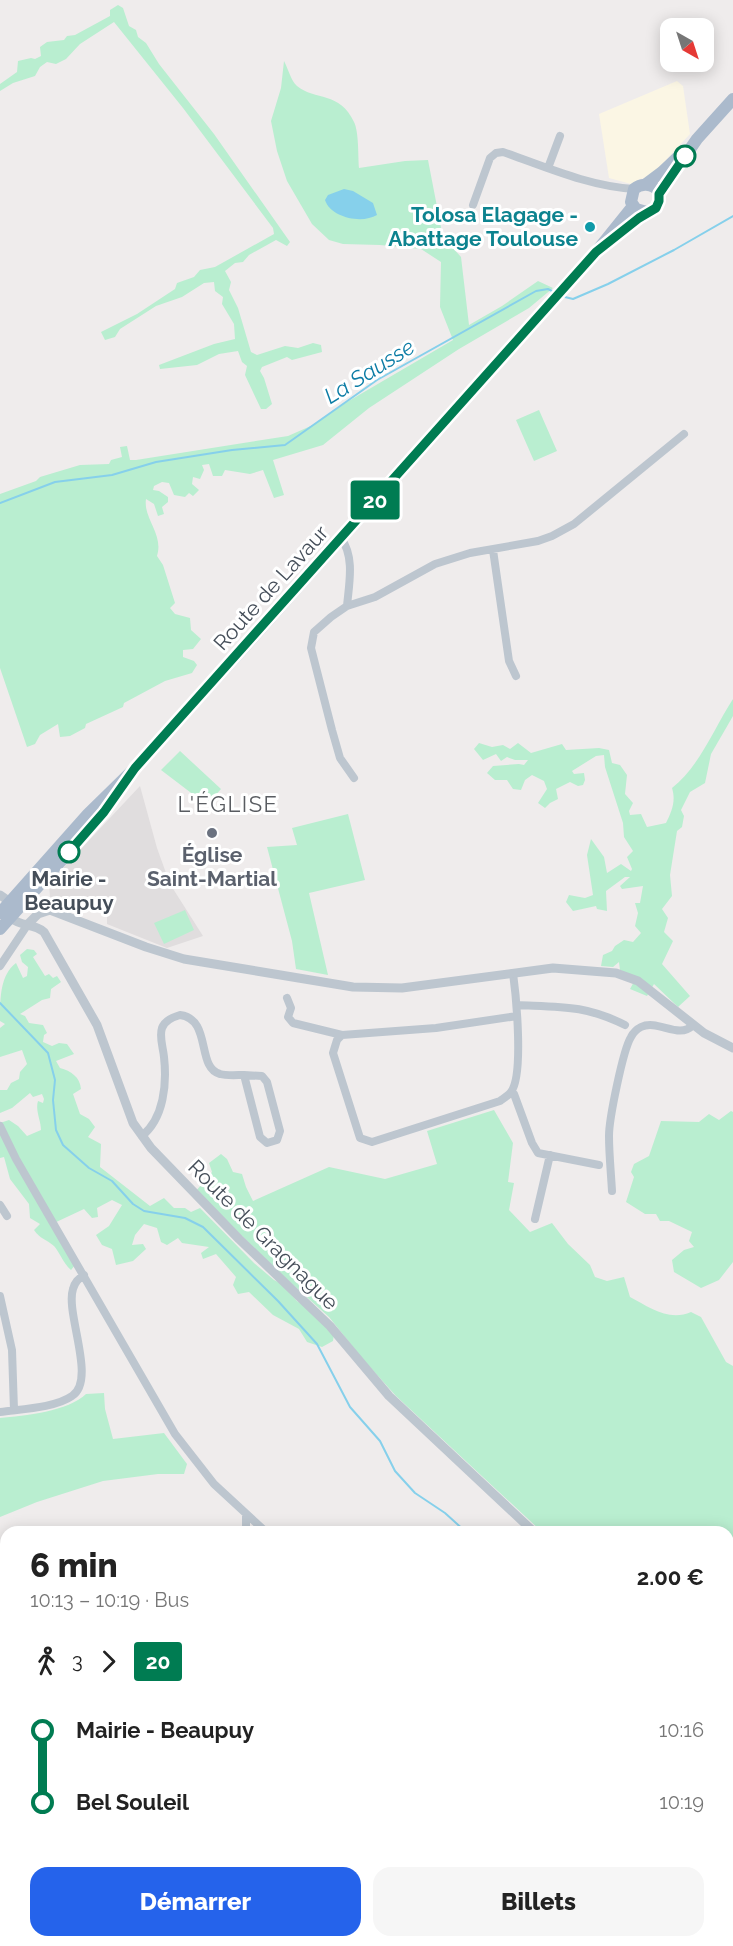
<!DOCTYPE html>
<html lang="fr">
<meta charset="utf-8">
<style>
body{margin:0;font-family:Raleway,sans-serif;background:#f6f6f6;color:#222;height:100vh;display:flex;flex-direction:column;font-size:22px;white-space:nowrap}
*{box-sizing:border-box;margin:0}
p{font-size:20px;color:#767676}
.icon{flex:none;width:33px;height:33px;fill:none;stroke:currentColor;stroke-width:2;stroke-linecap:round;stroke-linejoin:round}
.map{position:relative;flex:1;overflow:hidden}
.side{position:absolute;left:0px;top:1526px;width:734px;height:422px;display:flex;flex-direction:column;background:#fff;border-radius:18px 18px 0 0;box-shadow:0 3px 15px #0003}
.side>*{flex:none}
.badge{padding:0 12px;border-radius:4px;font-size:21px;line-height:39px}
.needle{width:39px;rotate:141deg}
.controls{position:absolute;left:660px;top:18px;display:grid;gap:12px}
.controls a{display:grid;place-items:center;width:54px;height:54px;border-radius:12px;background:#fff;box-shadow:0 3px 15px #0003;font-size:30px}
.map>.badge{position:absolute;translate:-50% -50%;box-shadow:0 0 0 3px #fff}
.legs{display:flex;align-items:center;gap:9px;height:66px;padding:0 30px;font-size:20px}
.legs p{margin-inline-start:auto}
.headline{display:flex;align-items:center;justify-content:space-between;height:102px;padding:0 30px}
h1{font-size:33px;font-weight:800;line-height:45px}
.action{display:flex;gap:12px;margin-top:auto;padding:12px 30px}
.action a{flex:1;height:69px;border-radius:18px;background:#2563eb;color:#fff;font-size:24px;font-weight:800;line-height:69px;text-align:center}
.action a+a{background:#f6f6f6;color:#222}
ul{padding:0 30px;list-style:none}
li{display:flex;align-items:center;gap:21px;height:72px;font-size:22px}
li i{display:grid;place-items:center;width:9px;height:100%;margin:0 8px;background:currentColor}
li i::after{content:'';width:15px;height:15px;margin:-8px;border:4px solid;border-radius:50%;background:#fff}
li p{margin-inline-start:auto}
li:first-child i{background:linear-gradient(#0000 50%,currentColor 0)}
li:last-child i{background:linear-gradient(currentColor 50%,#0000 0)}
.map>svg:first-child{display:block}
.commercial{fill:#fbf6e4}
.education{fill:#e0ddde}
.green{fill:#b9eed0}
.water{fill:#86d0eb}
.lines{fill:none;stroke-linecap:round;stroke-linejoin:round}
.stream{stroke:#86d0eb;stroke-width:2}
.minor{stroke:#bdc6cf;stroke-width:8}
.tertiary{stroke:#bdc6cf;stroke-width:9}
.primary{stroke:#abbacc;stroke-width:12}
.line-1-casing{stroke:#fff;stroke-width:14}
.line-1{stroke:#007c52;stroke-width:9}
.stop-1-dot{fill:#fff;stroke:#007c52;stroke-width:3}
.culture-dot{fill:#0f9aa8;stroke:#fff;stroke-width:2}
.worship-dot{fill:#6b7280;stroke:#fff;stroke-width:2}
.labels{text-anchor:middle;stroke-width:6;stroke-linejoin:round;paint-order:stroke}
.culture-label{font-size:21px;font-weight:bold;fill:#0d838f;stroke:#fff;text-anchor:end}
.street-label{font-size:21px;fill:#454e59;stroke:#fff}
.worship-label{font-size:21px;font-weight:bold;fill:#5b616d;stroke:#fff}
.stop-label{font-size:21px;font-weight:bold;fill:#454e59;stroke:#fff}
.water-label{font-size:22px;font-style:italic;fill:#0c7ca5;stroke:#fff}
.neighbourhood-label{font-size:22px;letter-spacing:1.5px;fill:#595c61;stroke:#fff}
</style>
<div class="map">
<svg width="733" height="1946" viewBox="0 0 733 1946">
<rect width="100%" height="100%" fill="#efecec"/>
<path class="commercial" d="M 677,81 L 683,86 L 690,134 L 667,159 L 661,168 L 650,177 L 640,179 L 631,184 L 609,178 L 599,114 Z"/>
<path class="education" d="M 140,786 L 157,848 L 170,884 L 203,936 L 167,948 L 107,924 L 107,915 L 95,904 L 81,905 L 75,904 L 67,911 L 50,897 L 49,883 Z"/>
<path class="green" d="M 118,5 L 123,8 L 129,26 L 136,30 L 138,37 L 146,43 L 159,64 L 214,134 L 290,242 L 287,246 L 276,240 L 249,255 L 243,262 L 235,263 L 225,271 L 231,282 L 229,290 L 238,308 L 251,352 L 257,355 L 285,346 L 298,348 L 313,343 L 321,345 L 322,352 L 292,360 L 287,357 L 262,367 L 260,371 L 264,378 L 272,404 L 266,409 L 261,409 L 245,375 L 247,366 L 242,362 L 238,351 L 219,354 L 197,365 L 160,369 L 159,365 L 214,344 L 235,339 L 234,324 L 222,304 L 223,297 L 215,291 L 214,282 L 204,283 L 182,297 L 156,306 L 120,329 L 115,337 L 105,340 L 101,332 L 137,314 L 175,289 L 177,283 L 194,277 L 200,270 L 215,267 L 274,234 L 273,228 L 183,108 L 114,22 L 80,44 L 66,59 L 56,64 L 47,62 L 40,67 L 35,76 L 13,83 L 0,91 L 0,84 L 17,72 L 18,61 L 31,58 L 35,59 L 41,56 L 40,47 L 47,42 L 64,40 L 67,36 L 75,35 L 110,16 L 110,10 Z
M 284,61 C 288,68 291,81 297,86 C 315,101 340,91 354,122 C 359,132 358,156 359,168 L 405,161 L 428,160 L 445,248 L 452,247 L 461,257 L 469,325 L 502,306 L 538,281 L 553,288 L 529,308 L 459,349 L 369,408 L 323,445 L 273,460 L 284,495 L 274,498 L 263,470 L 250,474 L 225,470 L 222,476 L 213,476 L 209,464 L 202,465 L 204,470 L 200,479 L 193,477 L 192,484 L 199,490 L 193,496 L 189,493 L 185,497 L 174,495 L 169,483 L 162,482 L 154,486 L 153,490 L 159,491 L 168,497 L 168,502 L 162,507 L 164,514 L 158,516 L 154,504 L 146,499 C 143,519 164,534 157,556 L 163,565 L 175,603 L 170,608 L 175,614 L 190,618 L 191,630 L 201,639 L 193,649 L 183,650 L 183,657 L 194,661 L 197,665 L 192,673 L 165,681 L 124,703 L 123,707 L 86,724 L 85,728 L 70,736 L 60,737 L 58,724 L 40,735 L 35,744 L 27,747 L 0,668 L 0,494 L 36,481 L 40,477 L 80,465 L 109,464 L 111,460 L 122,457 L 120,447 L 127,446 L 130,460 L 136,460 L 288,436 L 313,425 L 347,402 L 453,340 L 440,307 L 441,262 L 421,249 L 380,245 L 343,244 L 329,240 L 312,224 L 287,181 L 277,151 L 271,121 L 281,88 Z
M 539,410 L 557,451 L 534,461 L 516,420 Z
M 733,699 L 733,716 L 711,754 L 705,783 L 690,792 L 681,810 L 684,816 L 682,827 L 677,831 L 670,875 L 672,896 L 662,909 L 668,918 L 664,932 L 673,941 L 662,964 L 690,996 L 678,1007 L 654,984 L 647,996 L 630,989 L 636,978 L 620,970 L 619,962 L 613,967 L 601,966 L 603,955 L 612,951 L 615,946 L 624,940 L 633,942 L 641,933 L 635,926 L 638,913 L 635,903 L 640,903 L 643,886 L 622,889 L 620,886 L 630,877 L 625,877 L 606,891 L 607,911 L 597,909 L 596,906 L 573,911 L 566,902 L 569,895 L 585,898 L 593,895 L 587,855 L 591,839 L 604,857 L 607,873 L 621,864 L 631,871 L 632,869 L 627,857 L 633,851 L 624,837 L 623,823 L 605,767 L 604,755 L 596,756 L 572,771 L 574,774 L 584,773 L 585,780 L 583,785 L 578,786 L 570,782 L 556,789 L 558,799 L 550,803 L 545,808 L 538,803 L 547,789 L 544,781 L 532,775 L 525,780 L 521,790 L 513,789 L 507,780 L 495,780 L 487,773 L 493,766 L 519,764 L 524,765 L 528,760 L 515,760 L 507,757 L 501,761 L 496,754 L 483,760 L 474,749 L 479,743 L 492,747 L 503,745 L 510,749 L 518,743 L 531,753 L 562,744 L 566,750 L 599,748 L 609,750 L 612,763 L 620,765 L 627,775 L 625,794 L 633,803 L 629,811 L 630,815 L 641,814 L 647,827 L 666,823 C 672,811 676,801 672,788 C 700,766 714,728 733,699 Z
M 180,751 L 221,789 L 207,805 L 161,770 Z
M 348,814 L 365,880 L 309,893 L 328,975 L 296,969 L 292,941 L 267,847 L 297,845 L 292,828 Z
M 185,910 L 194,930 L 164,944 L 154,923 Z
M 27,949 L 34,950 L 37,954 L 33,957 L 45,976 L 49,974 L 53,978 L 57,976 L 61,982 L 51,989 L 50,998 L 42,1000 L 20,1014 L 25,1016 L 29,1023 L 43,1025 L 47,1033 L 44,1035 L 43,1042 L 52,1046 L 59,1043 L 67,1044 L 74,1054 L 56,1061 L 60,1068 C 71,1071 80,1077 81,1089 L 73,1094 L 80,1114 L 89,1119 L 95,1127 L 88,1137 L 101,1144 L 100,1167 L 150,1206 L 164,1198 L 174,1208 L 185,1208 L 191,1212 L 200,1208 L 254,1263 L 274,1280 L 282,1284 L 297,1301 L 326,1321 L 334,1334 L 333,1341 L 322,1347 L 307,1342 L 299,1329 L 273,1315 L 249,1292 L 238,1294 L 233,1285 L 236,1277 L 216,1254 L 203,1259 L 201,1253 L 209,1247 L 182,1243 L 178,1238 L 167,1245 L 161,1242 L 157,1228 L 144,1224 L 135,1235 L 132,1245 L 143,1244 L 146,1249 L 133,1261 L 116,1265 L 112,1249 L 102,1245 L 96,1235 L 109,1226 L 122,1205 L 112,1200 L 97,1208 L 98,1217 L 92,1218 L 84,1209 L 52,1224 L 75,1265 L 71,1270 C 63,1263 59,1251 54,1246 C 46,1239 40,1239 34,1230 L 40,1224 L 30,1218 L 29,1204 L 10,1179 L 4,1157 L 0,1158 L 0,1123 L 9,1120 L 18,1126 L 27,1136 L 41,1130 C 41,1121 35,1110 38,1101 L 43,1103 L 44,1099 L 42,1094 L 33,1097 L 30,1093 L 12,1108 L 0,1113 L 0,1090 L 7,1090 L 11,1083 L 19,1079 L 20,1072 L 27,1064 L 22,1050 L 0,1057 L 0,1028 L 5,1024 L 0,1021 C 0,999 0,975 16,963 L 23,978 L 27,976 L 28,967 L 22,962 L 20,955 Z
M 494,1110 L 513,1143 L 508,1182 L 514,1183 L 509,1210 L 530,1232 L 552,1223 L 568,1244 L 590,1265 L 595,1277 L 607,1281 L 624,1277 L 630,1297 C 649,1307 669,1322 691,1312 L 701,1317 L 726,1362 L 733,1366 L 733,1623 L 728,1626 L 728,1532 L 541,1531 L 396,1396 L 361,1357 L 329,1317 L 282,1275 L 196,1191 L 212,1172 L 209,1163 L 221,1154 L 227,1159 L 233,1172 L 242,1174 L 246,1187 L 253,1201 L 329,1167 L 385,1179 L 437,1164 L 427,1131 Z
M 731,1111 L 733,1112 L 733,1262 L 719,1280 L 701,1288 L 674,1272 L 672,1260 L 684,1250 L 694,1247 L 689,1241 L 692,1232 L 669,1221 L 660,1221 L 656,1214 L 645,1214 L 626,1202 L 634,1177 L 631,1172 L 634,1164 L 649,1156 L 661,1121 L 699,1122 L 709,1114 L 719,1120 Z
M 104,1393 L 105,1409 L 113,1439 L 164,1433 L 187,1464 L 184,1474 L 158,1474 L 103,1481 L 37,1502 L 0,1517 L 0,1418 C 24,1416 69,1411 86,1394 Z
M 733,1691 L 733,1759 L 728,1752 L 728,1695 Z"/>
<path class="water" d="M 344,189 L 353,191 L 373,203 L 377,215 C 362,224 331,218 325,200 L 328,195 Z"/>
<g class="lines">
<path class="stream" d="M 561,296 L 573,299 L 608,284 L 674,250 L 733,216
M 0,503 L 55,482 L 112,475 L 156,462 L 232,450 L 285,445 L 377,380 L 536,291 L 548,289 L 554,292
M 0,1003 L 48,1053 L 55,1080 L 53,1100 L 56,1130 L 63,1145 L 89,1168 L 112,1181 L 133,1204 L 144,1211 L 185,1218 L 203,1227 L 278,1301 L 317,1344 L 350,1407 L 380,1441 L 395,1471 L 415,1493 L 445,1513 L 466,1532
M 728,1840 L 733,1845"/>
<path class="minor" d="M 548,168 L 560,136
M 473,205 L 490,158 L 496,153 L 503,152 C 546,167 588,186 634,189
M 341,538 C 355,557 349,584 347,606
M 493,550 L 509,661 L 516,676
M 354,778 L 340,758 L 332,730 L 311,648 L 314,632 L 331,617 L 347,606 L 375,597 L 435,564 L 470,553 L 538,541 L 552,536 L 574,524 L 684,434
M 0,966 L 28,924
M 513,973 C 516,995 524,1075 511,1092 C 509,1095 504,1098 500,1101 L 372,1142 L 360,1138 L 333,1053 L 337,1040 L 342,1035 L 436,1028 L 517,1016
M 287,998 L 291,1008 L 288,1017 L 293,1023 L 342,1035
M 517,1005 C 561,1007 585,1005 625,1025
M 511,1092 L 514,1094 L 532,1143 L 538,1153 L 599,1165
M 0,1126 L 16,1159 L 175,1434 L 214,1484 L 266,1532
M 142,1136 C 164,1118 167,1084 164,1057 C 163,1047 159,1037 162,1028 C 165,1020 173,1017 180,1015 C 212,1019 196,1068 220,1074 C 227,1076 237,1075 244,1075 L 260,1137 L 267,1143 L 277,1140 L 280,1131 L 267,1082 L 262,1076 L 244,1075
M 612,1191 C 611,1173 609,1154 609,1136 C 609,1119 623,1050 631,1037 C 633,1033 637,1029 641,1027 C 658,1019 679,1040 693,1025
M 0,1205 L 7,1216
M 535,1219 L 550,1155
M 0,1296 L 12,1350 L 14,1410
M 0,1412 C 20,1409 55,1408 72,1396 C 97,1380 65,1313 73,1289 C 75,1282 78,1279 84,1275
M 246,1532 L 246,1514
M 0,1580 L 6,1577
M 245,1946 L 248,1941"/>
<path class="tertiary" d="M 0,895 L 10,902
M 11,918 C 21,927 34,923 44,932 L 97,1025 L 133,1123 L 151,1148 L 239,1239 L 330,1326 L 389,1396 L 534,1532
M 28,924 L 38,914 L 50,910 L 146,947 L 184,959 L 353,987 L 402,988 L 553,968 L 616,973 L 638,981 L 704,1033 L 733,1048
M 728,1756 L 733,1764"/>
<path class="primary" d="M 646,184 L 662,172 L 679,156
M 659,194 L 697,139 L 733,99
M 611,240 C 622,232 631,223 642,216 C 647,212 654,211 657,206 C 667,190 648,178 634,189 L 631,202 L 636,209 L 647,212
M 0,913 L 88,814 L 135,768 L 239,653 L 596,252 L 633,206
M 0,929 L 77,843 L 116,795"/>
</g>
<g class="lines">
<defs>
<path id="line-1" d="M 69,852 L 104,812 L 135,768 L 596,252 L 639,218 L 656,208 L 659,201 L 659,194 L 685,156"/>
</defs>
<use href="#line-1" class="line-1-casing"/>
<use href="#line-1" class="line-1"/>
</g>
<g class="stop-1-dot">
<circle cx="685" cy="156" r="10"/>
<circle cx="69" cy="852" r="10"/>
</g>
<circle class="culture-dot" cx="590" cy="227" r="6"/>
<circle class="worship-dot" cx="212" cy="833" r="6"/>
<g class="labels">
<g class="culture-label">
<text x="578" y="222">Tolosa Elagage -<tspan x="578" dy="24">Abattage Toulouse</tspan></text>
</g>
<g class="street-label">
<text transform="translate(271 588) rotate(-48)" y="7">Route de Lavaur</text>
<text transform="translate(263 1235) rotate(45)" y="7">Route de Gragnague</text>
</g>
<g class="worship-label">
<text x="212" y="862">Église<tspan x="212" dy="24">Saint-Martial</tspan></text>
</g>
<g class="stop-label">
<text x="69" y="886">Mairie -<tspan x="69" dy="24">Beaupuy</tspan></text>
</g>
<g class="water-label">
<text transform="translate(369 371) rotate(-32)" y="8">La Sausse</text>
</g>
<g class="neighbourhood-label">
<text x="228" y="812">L'ÉGLISE</text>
</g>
</g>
</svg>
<div class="controls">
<a><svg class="needle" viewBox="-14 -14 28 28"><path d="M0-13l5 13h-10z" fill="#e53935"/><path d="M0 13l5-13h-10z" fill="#767676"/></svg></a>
</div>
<b class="badge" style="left:375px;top:500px;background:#007c52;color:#fff">20</b>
<section class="side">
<div class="headline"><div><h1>6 min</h1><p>10:13 – 10:19 · Bus</p></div><b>2.00 €</b></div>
<div class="legs"><svg class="icon" aria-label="walk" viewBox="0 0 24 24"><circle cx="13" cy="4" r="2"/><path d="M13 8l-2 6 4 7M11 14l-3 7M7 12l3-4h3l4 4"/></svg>3<svg class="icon" aria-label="forward" viewBox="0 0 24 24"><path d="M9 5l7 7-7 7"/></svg><b class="badge" style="background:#007c52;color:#fff">20</b></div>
<ul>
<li><i style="color:#007c52"></i><b>Mairie - Beaupuy</b><p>10:16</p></li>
<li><i style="color:#007c52"></i><b>Bel Souleil</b><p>10:19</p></li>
</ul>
<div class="action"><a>Démarrer</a><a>Billets</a></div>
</section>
</div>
